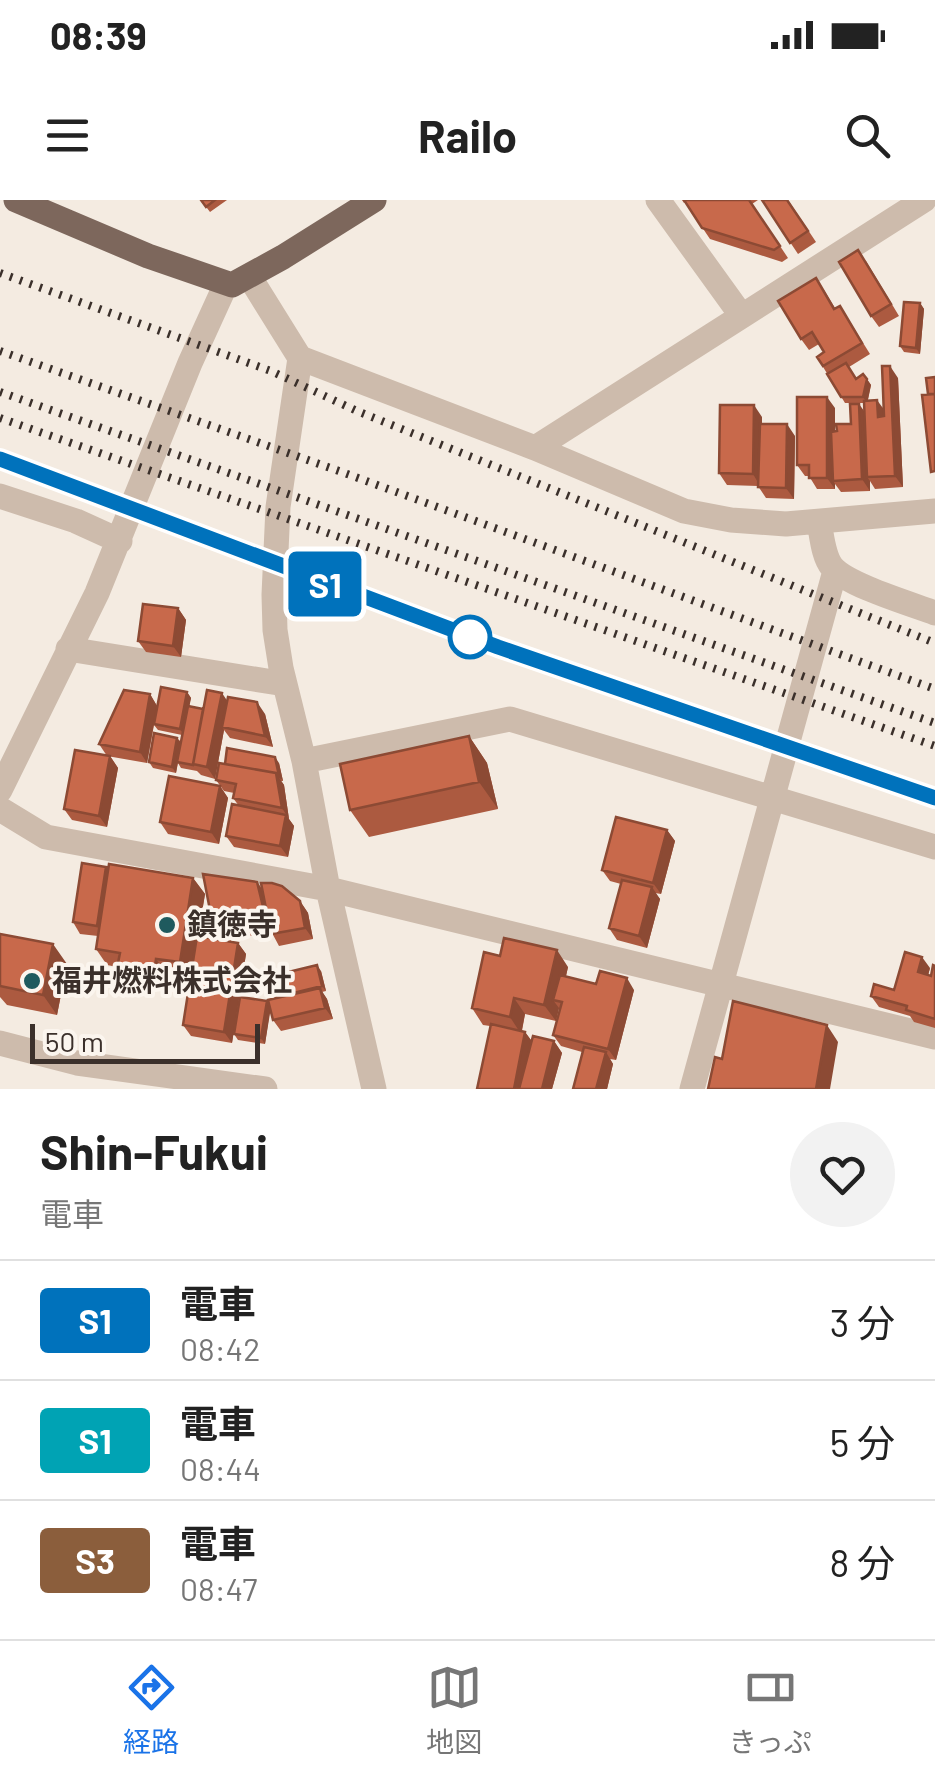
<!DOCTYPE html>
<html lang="ja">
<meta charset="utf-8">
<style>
body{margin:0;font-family:Barlow,"Noto Sans JP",sans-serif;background:#f2f2f2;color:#222;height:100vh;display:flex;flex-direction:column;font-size:38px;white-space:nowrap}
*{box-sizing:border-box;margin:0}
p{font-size:32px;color:#767676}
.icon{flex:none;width:55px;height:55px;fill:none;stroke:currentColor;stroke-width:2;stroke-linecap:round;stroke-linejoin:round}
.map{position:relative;height:889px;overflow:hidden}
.drawer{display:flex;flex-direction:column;background:#fff;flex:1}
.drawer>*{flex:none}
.badge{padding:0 20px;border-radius:8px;font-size:35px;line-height:65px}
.scale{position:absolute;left:30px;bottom:25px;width:230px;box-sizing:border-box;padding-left:10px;border:5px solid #3b302b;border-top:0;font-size:28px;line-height:35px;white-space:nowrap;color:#3b302b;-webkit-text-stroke:8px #fbf5ee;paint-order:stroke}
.map>.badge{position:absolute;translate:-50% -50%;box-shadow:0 0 0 5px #fff}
.round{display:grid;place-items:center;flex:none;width:105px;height:105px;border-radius:52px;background:#f2f2f2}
.overview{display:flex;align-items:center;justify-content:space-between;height:170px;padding:0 40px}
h1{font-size:48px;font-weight:700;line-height:75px}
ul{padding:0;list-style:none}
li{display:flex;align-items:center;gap:30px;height:120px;padding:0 40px;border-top:2px solid #e0e0e0}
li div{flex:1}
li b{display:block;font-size:38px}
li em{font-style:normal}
li .badge{min-width:110px;font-weight:700;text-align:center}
.status{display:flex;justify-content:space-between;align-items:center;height:70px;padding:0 50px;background:#fff;direction:ltr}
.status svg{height:28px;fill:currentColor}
header{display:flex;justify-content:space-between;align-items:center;height:130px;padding:0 40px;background:#fff;font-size:45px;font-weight:700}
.dock{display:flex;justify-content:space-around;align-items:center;height:140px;border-top:2px solid #e0e0e0;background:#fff;font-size:28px;color:#767676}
.dock a{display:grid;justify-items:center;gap:5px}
.dock .selected{color:#1a73e8}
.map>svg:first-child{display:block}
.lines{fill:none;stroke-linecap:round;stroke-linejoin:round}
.minor{stroke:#cdbbac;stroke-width:25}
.major{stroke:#7d675c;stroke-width:25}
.rail{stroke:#3b302b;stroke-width:8;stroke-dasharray:2.5 8;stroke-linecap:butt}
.wall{fill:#ac5a40}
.shaded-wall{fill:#8c4a34}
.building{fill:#c8694b;stroke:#8c4a34;stroke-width:2.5}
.line-casing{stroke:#fff;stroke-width:22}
.line{stroke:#0072bc;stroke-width:15}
.stop-dot{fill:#fff;stroke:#0072bc;stroke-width:5}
.poi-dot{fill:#1f5a5e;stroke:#fbf5ee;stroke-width:4}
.labels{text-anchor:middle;stroke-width:8;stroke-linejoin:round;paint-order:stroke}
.poi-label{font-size:30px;font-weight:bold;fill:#3b302b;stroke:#fbf5ee;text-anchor:start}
</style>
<div class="status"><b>08:39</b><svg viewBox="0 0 49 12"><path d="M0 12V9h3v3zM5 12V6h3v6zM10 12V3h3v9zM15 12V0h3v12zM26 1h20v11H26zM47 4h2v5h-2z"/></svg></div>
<header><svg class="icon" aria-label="menu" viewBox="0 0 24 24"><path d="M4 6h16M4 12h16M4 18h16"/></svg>Railo<svg class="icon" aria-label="search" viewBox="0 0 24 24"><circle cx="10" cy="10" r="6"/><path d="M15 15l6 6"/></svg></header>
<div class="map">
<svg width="935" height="889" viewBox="0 0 935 889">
<rect width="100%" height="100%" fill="#f4ebe1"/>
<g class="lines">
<path class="minor" d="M 658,0 L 741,115
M 249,76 L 300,158 L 535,248 L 684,311 L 731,320 L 786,324 L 935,311
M 300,158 L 278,307 L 274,395 L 275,430 L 281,468 L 304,561 L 328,689 L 374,889
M 535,248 L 924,0
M 0,296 L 76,321 L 120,341
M 819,322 C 822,336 823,356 832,367 C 847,385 911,404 935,413
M 68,449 L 285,484
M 304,561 L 510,519 L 935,647
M 0,590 L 97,393 L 190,163 L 226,84
M 0,609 L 46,637 L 328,689 L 935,837
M 0,843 L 77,863 L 265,889
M 692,889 L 835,371"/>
<path class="major" d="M 16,0 L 148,56 L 232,85 L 283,57 L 374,0"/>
<path class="rail" d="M 0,73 L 271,171 L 357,211 L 935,443
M 0,151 L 339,271 L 935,489
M 0,192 L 935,523
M 0,218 L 935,546
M 0,259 L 498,447 L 935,598"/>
</g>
<path class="wall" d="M 201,0 L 227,0 L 210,12 Z
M 682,0 L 758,0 L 752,4 L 788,58 L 782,62 L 710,39 L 685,2 L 684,3 Z
M 762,0 L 788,0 L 816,42 L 798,54 Z
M 866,61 L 899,116 L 879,127 L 871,116 Z
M 824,90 L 835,108 L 840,106 L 870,154 L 849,167 L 856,178 L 863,174 L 871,185 L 868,200 L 883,208 L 898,178 L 903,287 L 875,289 L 870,281 L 870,291 L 841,292 L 835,284 L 835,289 L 817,289 L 809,276 L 805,276 L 797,265 L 835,208 L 835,231 L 851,224 L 864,212 L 864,203 L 845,203 L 817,157 L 824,152 L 819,144 L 809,150 L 801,139 Z
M 920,103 L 924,109 L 920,154 L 904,152 L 900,146 Z
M 762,217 L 762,224 L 795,236 L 794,299 L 766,298 L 758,286 L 727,285 L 719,273 Z
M 178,408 L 186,420 L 181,457 L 146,452 L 138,441 Z
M 187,492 L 191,498 L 189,506 L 203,509 L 227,502 L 265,514 L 273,547 L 230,538 L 224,530 L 215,579 L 201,575 L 197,571 L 181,568 L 178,563 L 176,573 L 153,568 L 149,562 L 177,538 L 181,542 L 182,535 L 158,530 L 154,525 L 147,563 L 107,556 L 99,544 L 150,494 L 157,506 Z
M 469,536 L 487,563 L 498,609 L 369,637 L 350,610 Z
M 110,556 L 118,568 L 107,627 L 72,620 L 64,609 Z
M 279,563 L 283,581 L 281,581 L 284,585 L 289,619 L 294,626 L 288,657 L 234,647 L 226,636 L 239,606 L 233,598 L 234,593 L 224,591 L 216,580 L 225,564 Z
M 220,586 L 228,598 L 219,644 L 168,634 L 160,622 Z
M 667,630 L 675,641 L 661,694 L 655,693 L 660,699 L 647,748 L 617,740 L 609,728 L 621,684 L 610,681 L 602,670 Z
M 108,670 L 193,678 L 205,694 L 198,736 L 221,740 L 214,731 L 257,682 L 262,689 L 300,701 L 308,713 L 313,739 L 279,746 L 271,731 L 228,741 L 238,743 L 246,754 L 232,843 L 191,836 L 183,825 L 191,779 L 168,775 L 165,790 L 129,784 L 117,767 L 107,765 L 96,749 L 98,736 L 80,734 L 73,722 Z
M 0,734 L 67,764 L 57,815 L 7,805 L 0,797 Z
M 500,756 L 568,767 L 566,776 L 596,784 L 634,790 L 616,860 L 610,859 L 613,864 L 607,889 L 573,889 L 582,852 L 561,846 L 553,835 L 560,809 L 559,808 L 556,821 L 525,814 L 522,831 L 525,832 L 531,840 L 554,841 L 562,853 L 552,889 L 477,889 L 490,826 L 483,825 L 472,808 Z
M 935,766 L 935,828 L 914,822 L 910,816 L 879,807 L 871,796 L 894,790 L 930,768 L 928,775 L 931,776 Z
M 321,771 L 326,791 L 322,792 L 327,799 L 333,819 L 281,831 L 273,820 L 270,810 L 265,844 L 238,840 L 234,834 L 267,801 L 278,798 Z"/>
<path class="shaded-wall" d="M 920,103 L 924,109 L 920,154 L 916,148 Z
M 890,166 L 898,178 L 903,287 L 895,276 Z
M 867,179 L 871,185 L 867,203 L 863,197 Z
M 827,197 L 835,208 L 835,280 L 833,281 L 835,284 L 835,289 L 827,278 Z
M 877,200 L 885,211 L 886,228 L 878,217 Z
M 859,204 L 867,215 L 867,277 L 870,281 L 870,291 L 862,279 Z
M 754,205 L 762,217 L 760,286 L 753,274 Z
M 787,224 L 795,236 L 794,299 L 786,288 Z
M 178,408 L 186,420 L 181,457 L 173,446 Z
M 187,492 L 191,498 L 184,535 L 180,529 Z
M 222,493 L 230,505 L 222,527 L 224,530 L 215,579 L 207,567 Z
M 150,494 L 157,506 L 147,563 L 140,552 Z
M 257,502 L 265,514 L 273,547 L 265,536 Z
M 469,536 L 487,563 L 498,609 L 479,582 Z
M 177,538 L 181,543 L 176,573 L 172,567 Z
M 110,556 L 118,568 L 107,627 L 99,616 Z
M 275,557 L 279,563 L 283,581 L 279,576 Z
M 276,573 L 284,585 L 289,619 L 282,608 Z
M 220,586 L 228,598 L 219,644 L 211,632 Z
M 286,615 L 294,626 L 288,657 L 280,646 Z
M 667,630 L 675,641 L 661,694 L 653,683 Z
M 106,667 L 114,678 L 105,738 L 97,726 Z
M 193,678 L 205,694 L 191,779 L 180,762 Z
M 257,682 L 265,694 L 274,731 L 266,719 Z
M 652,687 L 660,699 L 647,748 L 639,736 Z
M 300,701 L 308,713 L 313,739 L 305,728 Z
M 238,743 L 246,754 L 232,843 L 224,832 Z
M 53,744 L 67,764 L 57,815 L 43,795 Z
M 557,750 L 568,767 L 560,802 L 553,800 L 559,808 L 556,821 L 544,805 Z
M 922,757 L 930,768 L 926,783 L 918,772 Z
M 156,759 L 168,775 L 165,790 L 154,774 Z
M 317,765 L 321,771 L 326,791 L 322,786 Z
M 627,778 L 634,790 L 616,860 L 608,849 Z
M 320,788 L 327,799 L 333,819 L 325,808 Z
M 514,798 L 525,814 L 521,834 L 510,817 Z
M 267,801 L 271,807 L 265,844 L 261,838 Z
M 827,825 L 838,842 L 830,889 L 816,889 Z
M 525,832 L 533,843 L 524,889 L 514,889 Z
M 554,841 L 562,853 L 552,889 L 542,889 Z
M 606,852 L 613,864 L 607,889 L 596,889 Z"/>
<path class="building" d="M 201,0 L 215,0 L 206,7 Z
M 684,0 L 749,0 L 780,46 L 774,50 L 702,28 Z
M 762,0 L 787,0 L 808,31 L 790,43 Z
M 858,50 L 891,104 L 871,116 L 839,62 Z
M 816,78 L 834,109 L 840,106 L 862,143 L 823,166 L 817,157 L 824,152 L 812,132 L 801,139 L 778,101 Z
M 904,102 L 920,103 L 916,148 L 900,146 Z
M 846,163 L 856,179 L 863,174 L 867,179 L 863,197 L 841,197 L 827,174 Z
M 882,166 L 890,166 L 895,276 L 867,277 L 864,201 L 877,200 L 878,217 L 884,216 Z
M 935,177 L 935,194 L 928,194 L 926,178 Z
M 935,194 L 935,271 L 931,272 L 922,195 Z
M 797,197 L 827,197 L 827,278 L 809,278 L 809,265 L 797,265 Z
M 850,204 L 859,204 L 862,279 L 833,281 L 831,232 L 837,231 L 836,224 L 851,224 Z
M 720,205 L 754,205 L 753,274 L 719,273 Z
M 760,224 L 787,224 L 786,288 L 758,287 Z
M 143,404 L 178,408 L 173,446 L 138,441 Z
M 161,487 L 187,492 L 180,529 L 154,524 Z
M 124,490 L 150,494 L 140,552 L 99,544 Z
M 207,490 L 222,493 L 207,567 L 193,564 Z
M 228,497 L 257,502 L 265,536 L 222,527 Z
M 188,506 L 203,509 L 193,565 L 177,562 Z
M 154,533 L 177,538 L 172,567 L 149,562 Z
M 469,536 L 479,582 L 350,610 L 340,564 Z
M 227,548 L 275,557 L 279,576 L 276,573 L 225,564 Z
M 75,550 L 110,556 L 99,616 L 64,609 Z
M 219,563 L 276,573 L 282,608 L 233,598 L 236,584 L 216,580 Z
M 169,576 L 220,586 L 211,632 L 160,622 Z
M 232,604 L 286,615 L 280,646 L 226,636 Z
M 616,617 L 667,630 L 653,683 L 602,670 Z
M 82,663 L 106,667 L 97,726 L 73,722 Z
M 109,664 L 193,678 L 180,762 L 156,759 L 154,774 L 117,768 L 120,753 L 96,749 Z
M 203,674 L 257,682 L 266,719 L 214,731 Z
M 622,680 L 652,687 L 639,736 L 609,728 Z
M 261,683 L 272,683 L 282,686 L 300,701 L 305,728 L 271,734 Z
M 0,734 L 53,744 L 43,795 L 0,786 Z
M 197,736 L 238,743 L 224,832 L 183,825 Z
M 504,738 L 557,750 L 544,805 L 514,798 L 510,817 L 472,808 L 484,752 L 500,756 Z
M 905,752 L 922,757 L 918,772 L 931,776 L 933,765 L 935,766 L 935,819 L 906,810 L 907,806 L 871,796 L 874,784 L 894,790 Z
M 317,765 L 322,786 L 277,797 L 272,776 Z
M 600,771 L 627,778 L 608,849 L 553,835 L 562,802 L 553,800 L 560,775 L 596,784 Z
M 320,788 L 325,808 L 273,820 L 268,800 Z
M 240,797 L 267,801 L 261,838 L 234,834 Z
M 733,801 L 827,825 L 816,889 L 708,889 L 715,857 L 722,859 Z
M 491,824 L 525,832 L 514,889 L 477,889 Z
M 533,836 L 554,841 L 542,889 L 519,889 Z
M 584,847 L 606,852 L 596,889 L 573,889 Z"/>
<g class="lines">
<defs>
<path id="line" d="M 0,259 L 498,447 L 935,598"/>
</defs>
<use href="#line" class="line-casing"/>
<use href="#line" class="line"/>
</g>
<circle class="stop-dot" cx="470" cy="437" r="20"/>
<g class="poi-dot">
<circle cx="167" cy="725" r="10"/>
<circle cx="32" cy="781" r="10"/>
</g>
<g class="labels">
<g class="poi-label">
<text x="187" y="735">鎮徳寺</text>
<text x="52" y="791">福井燃料株式会社</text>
</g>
</g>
</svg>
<div class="scale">50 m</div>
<b class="badge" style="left:325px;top:384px;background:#0072bc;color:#fff">S1</b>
</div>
<section class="drawer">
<div class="overview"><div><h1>Shin-Fukui</h1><p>電車</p></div><a class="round"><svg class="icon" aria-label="heart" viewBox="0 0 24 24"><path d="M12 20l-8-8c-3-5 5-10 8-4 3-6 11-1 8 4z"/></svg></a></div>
<ul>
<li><span class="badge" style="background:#0072bc;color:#fff">S1</span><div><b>電車</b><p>08:42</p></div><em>3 分</em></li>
<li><span class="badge" style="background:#00a3b4;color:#fff">S1</span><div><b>電車</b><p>08:44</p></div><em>5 分</em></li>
<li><span class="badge" style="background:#8b5e3c;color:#fff">S3</span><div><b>電車</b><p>08:47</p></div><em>8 分</em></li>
</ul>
</section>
<nav class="dock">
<a class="selected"><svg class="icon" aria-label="directions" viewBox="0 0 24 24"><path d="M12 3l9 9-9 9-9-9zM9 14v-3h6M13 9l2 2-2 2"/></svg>経路</a>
<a><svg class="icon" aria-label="map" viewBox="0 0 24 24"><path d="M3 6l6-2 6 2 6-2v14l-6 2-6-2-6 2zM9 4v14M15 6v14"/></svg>地図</a>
<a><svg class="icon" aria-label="tickets" viewBox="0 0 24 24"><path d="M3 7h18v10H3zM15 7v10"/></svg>きっぷ</a>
</nav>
